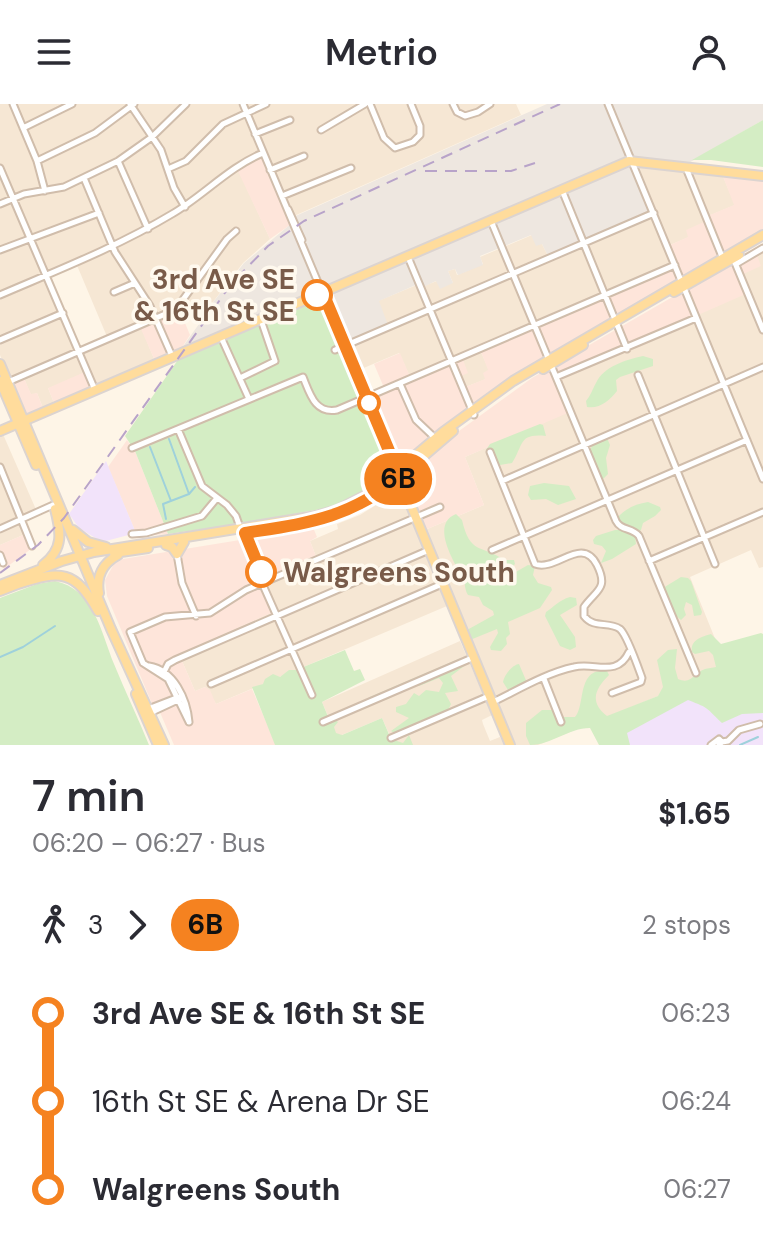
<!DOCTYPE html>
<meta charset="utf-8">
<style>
body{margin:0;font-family:"DM Sans",sans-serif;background:#f7f7f7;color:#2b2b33;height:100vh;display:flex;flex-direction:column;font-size:30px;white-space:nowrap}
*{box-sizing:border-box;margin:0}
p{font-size:26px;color:#7c7c81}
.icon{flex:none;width:44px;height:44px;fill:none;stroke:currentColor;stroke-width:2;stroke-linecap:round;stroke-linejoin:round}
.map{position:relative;height:641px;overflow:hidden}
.drawer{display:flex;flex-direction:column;background:#fff;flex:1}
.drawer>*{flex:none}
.badge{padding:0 16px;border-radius:26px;font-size:28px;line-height:52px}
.map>.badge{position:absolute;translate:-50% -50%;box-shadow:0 0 0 4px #fff}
.legs{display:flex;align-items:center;gap:12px;height:88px;padding:0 32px;font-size:26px}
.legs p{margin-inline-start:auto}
.overview{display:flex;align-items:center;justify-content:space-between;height:136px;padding:0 32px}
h1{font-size:44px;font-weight:600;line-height:60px}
ul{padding:0 32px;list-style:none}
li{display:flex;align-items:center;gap:28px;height:88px;font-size:30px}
li i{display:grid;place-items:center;width:12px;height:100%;margin:0 10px;background:currentColor}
li i::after{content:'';width:20px;height:20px;margin:-10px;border:6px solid;border-radius:50%;background:#fff}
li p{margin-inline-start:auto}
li:first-child i{background:linear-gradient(#0000 50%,currentColor 0)}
li:last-child i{background:linear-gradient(currentColor 50%,#0000 0)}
header{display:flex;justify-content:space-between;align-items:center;height:104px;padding:0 32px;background:#fff;font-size:36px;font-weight:600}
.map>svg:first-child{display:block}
.residential{fill:#f6e7d4;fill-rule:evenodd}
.commercial{fill:#fee5da}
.industrial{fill:#eee7e0}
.education{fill:#f2e3fa}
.green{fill:#d4edc4}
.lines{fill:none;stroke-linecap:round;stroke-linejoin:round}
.stream{stroke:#9fd1db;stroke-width:2}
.minor-casing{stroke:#d0bdab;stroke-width:9}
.major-casing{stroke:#dcd4d0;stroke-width:12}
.minor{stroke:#fff;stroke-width:5}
.major{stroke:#ffdc9c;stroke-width:8}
.rail{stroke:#b8a3c9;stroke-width:2;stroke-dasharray:12 8;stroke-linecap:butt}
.line-1-casing{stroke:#fff;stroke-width:18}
.line-1{stroke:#f58220;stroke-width:12}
.stop-1-dot{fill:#fff;stroke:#f58220;stroke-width:4}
.labels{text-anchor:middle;stroke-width:7;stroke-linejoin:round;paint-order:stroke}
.stop-label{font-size:28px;font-weight:bold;fill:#795b49;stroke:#fff9ee;text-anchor:end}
</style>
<header><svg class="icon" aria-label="menu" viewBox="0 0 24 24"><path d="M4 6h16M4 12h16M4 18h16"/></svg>Metrio<svg class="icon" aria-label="person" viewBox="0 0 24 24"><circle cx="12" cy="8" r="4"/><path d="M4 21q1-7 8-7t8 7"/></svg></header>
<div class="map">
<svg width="763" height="641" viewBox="0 0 763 641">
<rect width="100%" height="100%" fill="#fef5e7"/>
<path class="residential" d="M 0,0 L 238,0 L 260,50 L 237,63 L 270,135 L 243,159 L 203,211 L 184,195 L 176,203 L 140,221 L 155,257 L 93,283 L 48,284 L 54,299 L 43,304 L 37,289 L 31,291 L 23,272 L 11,277 L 0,251 ZM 76,159 L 108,235 L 79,248 L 46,171 Z
M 246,0 L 516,0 L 521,11 L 294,112 Z
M 638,61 L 722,70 L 735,101 L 706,113 L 707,117 L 689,133 L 670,141 Z
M 650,109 L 673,162 L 480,246 L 489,266 L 486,275 L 463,284 L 411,275 L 399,249 L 359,266 L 348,239 L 378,197 L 419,180 L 421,183 L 437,177 L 453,179 L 448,167 L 455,165 L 457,171 L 483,160 L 480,153 L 532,131 L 542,140 L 548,152 Z
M 763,144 L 763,366 L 760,368 L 763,375 L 763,463 L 759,464 L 751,446 L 690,473 L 727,564 L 538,641 L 516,641 L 488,582 L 425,426 L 484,401 L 465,353 L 568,308 L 558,273 L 695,211 L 740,171 L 756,148 Z
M 2,328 L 38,410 L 25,416 L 30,428 L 0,441 L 0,329 Z
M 400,386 L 447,502 L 216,600 L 205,583 L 195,587 L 179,550 L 270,509 L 259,480 L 317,455 L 310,437 L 338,425 L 337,420 L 360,411 Z
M 460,537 L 492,611 L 482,616 L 483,620 L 490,637 L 500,633 L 504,641 L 394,641 L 382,614 L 337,633 L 322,598 Z"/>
<path class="commercial" d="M 260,50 L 290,121 L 270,135 L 236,63 Z
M 722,70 L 763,75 L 763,128 L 683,174 L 670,141 L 688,133 L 686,126 L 706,117 L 705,113 L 734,101 Z
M 756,148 L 761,162 L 741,171 L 748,189 L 557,273 L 570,308 L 465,353 L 484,401 L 425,426 L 405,374 L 448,335 L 532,274 L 735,157 Z
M 673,162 L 679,177 L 549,251 L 536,221 Z
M 175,204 L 180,207 L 190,231 L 179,248 L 174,250 L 159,213 Z
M 155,219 L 168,251 L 155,257 L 141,225 Z
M 533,225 L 544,253 L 511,275 L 398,361 L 370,292 L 385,286 L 374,260 L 400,249 L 411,275 L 462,253 L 468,269 L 459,273 L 463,284 L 485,275 L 483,269 L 488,266 L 480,245 Z
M 87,267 L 93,283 L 54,299 L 48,284 Z
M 23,272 L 31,290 L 37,289 L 43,304 L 26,311 L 11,277 Z
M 127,336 L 135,347 L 168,430 L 139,432 L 136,429 L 108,363 Z
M 312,421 L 317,433 L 310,437 L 317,455 L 268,477 L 248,431 Z
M 30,428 L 35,442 L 4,465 L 0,455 L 0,441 Z
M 240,436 L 271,509 L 179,550 L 195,587 L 205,583 L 210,586 L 216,600 L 252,585 L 276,641 L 174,641 L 159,606 L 155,607 L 107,492 L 105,476 L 114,460 L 123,455 Z"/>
<path class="industrial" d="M 547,0 L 763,0 L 763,16 L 687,60 L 629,55 L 650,109 L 548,152 L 542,140 L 536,142 L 531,131 L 480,152 L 483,161 L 458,171 L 455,165 L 448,167 L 453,179 L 440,185 L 436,177 L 421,184 L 418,180 L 379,197 L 388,221 L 348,239 L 179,248 L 204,213 L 203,211 L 244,159 L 292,119 L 291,114 Z"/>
<path class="education" d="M 106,357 L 136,429 L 102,438 L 79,424 L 69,410 Z
M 763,549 L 763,641 L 613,641 L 603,617 Z"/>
<path class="green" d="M 763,16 L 763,63 L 711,56 L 692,56 Z
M 321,192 L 393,365 L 372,383 L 337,402 L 245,419 L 168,430 L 135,347 L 125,332 L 182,250 Z
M 643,252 L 653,255 L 653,262 L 620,273 L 616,276 L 617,287 C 610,296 600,305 587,303 L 586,297 C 591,291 592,286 596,279 C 604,262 626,256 643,252 Z
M 540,320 L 543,321 L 546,332 C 518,329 524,341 512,359 L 500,361 L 493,351 L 488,349 L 486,346 L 490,340 Z
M 607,334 L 610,341 L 606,354 L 608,370 L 603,375 L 589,347 L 593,341 Z
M 544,379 L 569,382 L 576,395 L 558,401 L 546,395 L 531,396 L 528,391 L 530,382 Z
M 648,398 L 660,403 L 661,406 L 655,412 L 643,419 L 641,426 L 638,428 L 618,418 L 617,414 C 626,404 636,400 648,398 Z
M 456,410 L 462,416 C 470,451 481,440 504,456 L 514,456 L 515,460 L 509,466 L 514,469 L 528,461 L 535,462 L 533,471 L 538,479 L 551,483 L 552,486 L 540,504 L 508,518 L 510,530 L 506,534 L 507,540 L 501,547 L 491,546 L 490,543 L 498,529 L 497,525 L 470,536 L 466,529 L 467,526 L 494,511 L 493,507 L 483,501 L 479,493 L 468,491 C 464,485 466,479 462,472 C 454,458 430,420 456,410 Z
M 615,426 L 626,426 L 635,431 L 636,440 L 612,455 L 601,459 L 606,447 L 602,442 L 594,440 L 593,436 L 596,432 Z
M 681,473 L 688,474 L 691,477 L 702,508 L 701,511 L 694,512 L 692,501 L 686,498 L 684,505 L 686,511 L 681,516 C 671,509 666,495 663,484 Z
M 55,477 C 94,485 101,528 114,560 C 125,587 138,614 149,641 L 0,641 L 0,494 L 37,480 Z
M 570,493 L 576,494 L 577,501 L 560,511 L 575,533 L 576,543 L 570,546 L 560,542 L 545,512 L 546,508 C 554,503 559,496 570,493 Z
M 761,529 L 763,530 L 763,609 L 742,610 L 722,619 C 705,603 711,605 688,596 L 627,629 L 630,641 L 599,641 L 590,624 C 568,624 552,641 530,641 L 526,632 L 526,619 L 542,606 L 552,606 L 557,613 L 575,613 C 586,601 576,563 607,567 L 609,571 C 595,585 589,598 607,612 L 658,592 L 663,583 L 657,556 L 668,546 L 677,545 L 675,564 L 678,575 C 692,581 693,569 705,565 C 708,564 713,564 716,563 L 713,551 L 709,547 L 695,550 L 692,548 C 690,536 701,533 711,530 L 721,540 Z
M 345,546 L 354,567 L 360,565 L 365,576 L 322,598 L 329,615 L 333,614 L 338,618 L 334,623 L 336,629 L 342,631 L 382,614 L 391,635 L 403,639 L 409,631 L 413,641 L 275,641 L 252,583 L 263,580 L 265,575 L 273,570 L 280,573 L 289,566 L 296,566 Z
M 461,554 L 467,560 L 451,572 L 458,587 L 445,589 L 451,600 L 448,606 L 396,630 L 391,627 L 409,614 L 396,608 L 396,603 L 406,600 L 414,589 L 419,592 L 426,586 L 439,588 L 443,579 L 439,574 L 419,582 L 408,582 L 388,595 L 368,600 L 370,593 Z
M 519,560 L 528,581 L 508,586 L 503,578 C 504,571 512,561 519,560 Z"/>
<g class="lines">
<path class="stream" d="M 169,335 L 189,390
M 150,343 L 171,397
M 166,415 L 163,400 L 189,390 L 195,383
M 0,553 L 23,543 L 55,522
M 740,641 L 758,633"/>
<defs>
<path id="minor" d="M 13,0 L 37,57 L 45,87
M 130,0 L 161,46 L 174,84 L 185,103
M 243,0 L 322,188
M 370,0 L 384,34 L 395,44 L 413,38 L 420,31 L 420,22 L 411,0
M 453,0 L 457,8 L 465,12 L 478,8 L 490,0
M 608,0 L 763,375
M 23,24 L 72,0
M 321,26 L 365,0
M 255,30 L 290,16
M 37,57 L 95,29 L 134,0
M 118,57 L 148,125
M 0,64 L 95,286
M 686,64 L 723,155
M 168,65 L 186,57 L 223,20 L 266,0
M 270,66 L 304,52
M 84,74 L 115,148 L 150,202 L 172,252
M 562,86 L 627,245
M 282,92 L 351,64
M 0,100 L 24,90 L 64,83 L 118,57 L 152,33 L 186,0
M 288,105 L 302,136
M 491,117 L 616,417 C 621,427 632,423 639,432 L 696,569
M 0,146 L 99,109
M 408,153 L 474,311
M 733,154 L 763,226
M 736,160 L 763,144
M 114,188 L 135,179
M 0,191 C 58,166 117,143 172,110 C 203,92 229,63 263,49
M 221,233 L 249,295
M 0,236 L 63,209
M 335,246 L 654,109
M 638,271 L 715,460
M 556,273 L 696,214
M 240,274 L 275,257 L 261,216
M 8,278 L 170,208 L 182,197 L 227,135 L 236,127
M 400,280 L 416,316 L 435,334
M 178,325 L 202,382 L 227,401 L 236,412 L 250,452 L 312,591
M 132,344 L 303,273 C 310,290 315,310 337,306 L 675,161
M 490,348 L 535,460 C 556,468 582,431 597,461 C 609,485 596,486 584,503 L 584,512 C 594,525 608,517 620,525 C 627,531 638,563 642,574 L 641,578 L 612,589
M 0,363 L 32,442
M 502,377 L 763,263
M 0,425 L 53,401
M 241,425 L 261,470
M 132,430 L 146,429 L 202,412 L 217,394
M 492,446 L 747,336
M 177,450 L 182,479 L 196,512
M 0,451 L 3,459
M 649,457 L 763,408
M 149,562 C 174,566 187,595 189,618
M 163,570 L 168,560 L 175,556 L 429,446
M 544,575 L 561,618
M 211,580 L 442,480
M 493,598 C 518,586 546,569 574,563 C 595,558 617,574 629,548
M 148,605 L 179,593
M 150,609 L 180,595
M 189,618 L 168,575 L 143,559 L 130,528 L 165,513 L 210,509 L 246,486 L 440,403
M 323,618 L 472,554
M 391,634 L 489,592
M 722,638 L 728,637 L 739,626 L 760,620
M 711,641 L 719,635 L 722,638 L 719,641"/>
<path id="major" d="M 674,188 L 739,151
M 323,189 L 510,641
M 0,260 L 111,525 L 164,641
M 543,265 L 583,241
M 0,277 L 36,361
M 0,327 L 629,57 L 763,72
M 384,386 L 453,327
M 73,426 L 88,438 L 106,443
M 166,441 L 172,443 L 177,450 L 184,438
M 114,449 L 148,444
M 43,461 C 64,445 61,428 55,405
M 18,480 C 61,466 75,466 98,507
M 0,481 L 62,457 L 94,448 L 316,412 L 337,406 L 372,388 L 443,328 L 513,277 L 763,131
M 0,487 L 18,480
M 99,489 C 96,472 103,459 118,451
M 136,590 L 158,641"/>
</defs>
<use href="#minor" class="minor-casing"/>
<use href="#major" class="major-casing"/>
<use href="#minor" class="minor"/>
<use href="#major" class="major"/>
<path class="rail" d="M 425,67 L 511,67 L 535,59
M 0,469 L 38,441 L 64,414 L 232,179 L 268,142 L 304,117 L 560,0"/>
</g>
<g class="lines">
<defs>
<path id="line-1" d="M 261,468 L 245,429 C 308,419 348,415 400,373 L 323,189 L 317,191"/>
</defs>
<use href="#line-1" class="line-1-casing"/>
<use href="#line-1" class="line-1"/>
</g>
<g class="stop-1-dot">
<circle cx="317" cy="191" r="14"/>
<circle cx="369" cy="299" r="10"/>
<circle cx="261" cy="468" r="14"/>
</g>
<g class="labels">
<g class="stop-label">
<text x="295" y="185">3rd Ave SE<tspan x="295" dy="32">&amp; 16th St SE</tspan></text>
<text x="283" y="478" text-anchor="start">Walgreens South</text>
</g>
</g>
</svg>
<b class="badge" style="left:398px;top:375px;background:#f58220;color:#111">6B</b>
</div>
<section class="drawer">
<div class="overview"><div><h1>7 min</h1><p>06:20 – 06:27 · Bus</p></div><b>$1.65</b></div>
<div class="legs"><svg class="icon" aria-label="walk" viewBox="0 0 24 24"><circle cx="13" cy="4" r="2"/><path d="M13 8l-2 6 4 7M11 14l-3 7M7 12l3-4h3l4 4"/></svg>3<svg class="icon" aria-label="forward" viewBox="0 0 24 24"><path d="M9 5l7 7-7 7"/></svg><b class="badge" style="background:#f58220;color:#111">6B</b><p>2 stops</p></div>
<ul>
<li><i style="color:#f58220"></i><b>3rd Ave SE &amp; 16th St SE</b><p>06:23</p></li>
<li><i style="color:#f58220"></i><span>16th St SE &amp; Arena Dr SE</span><p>06:24</p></li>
<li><i style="color:#f58220"></i><b>Walgreens South</b><p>06:27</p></li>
</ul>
</section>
